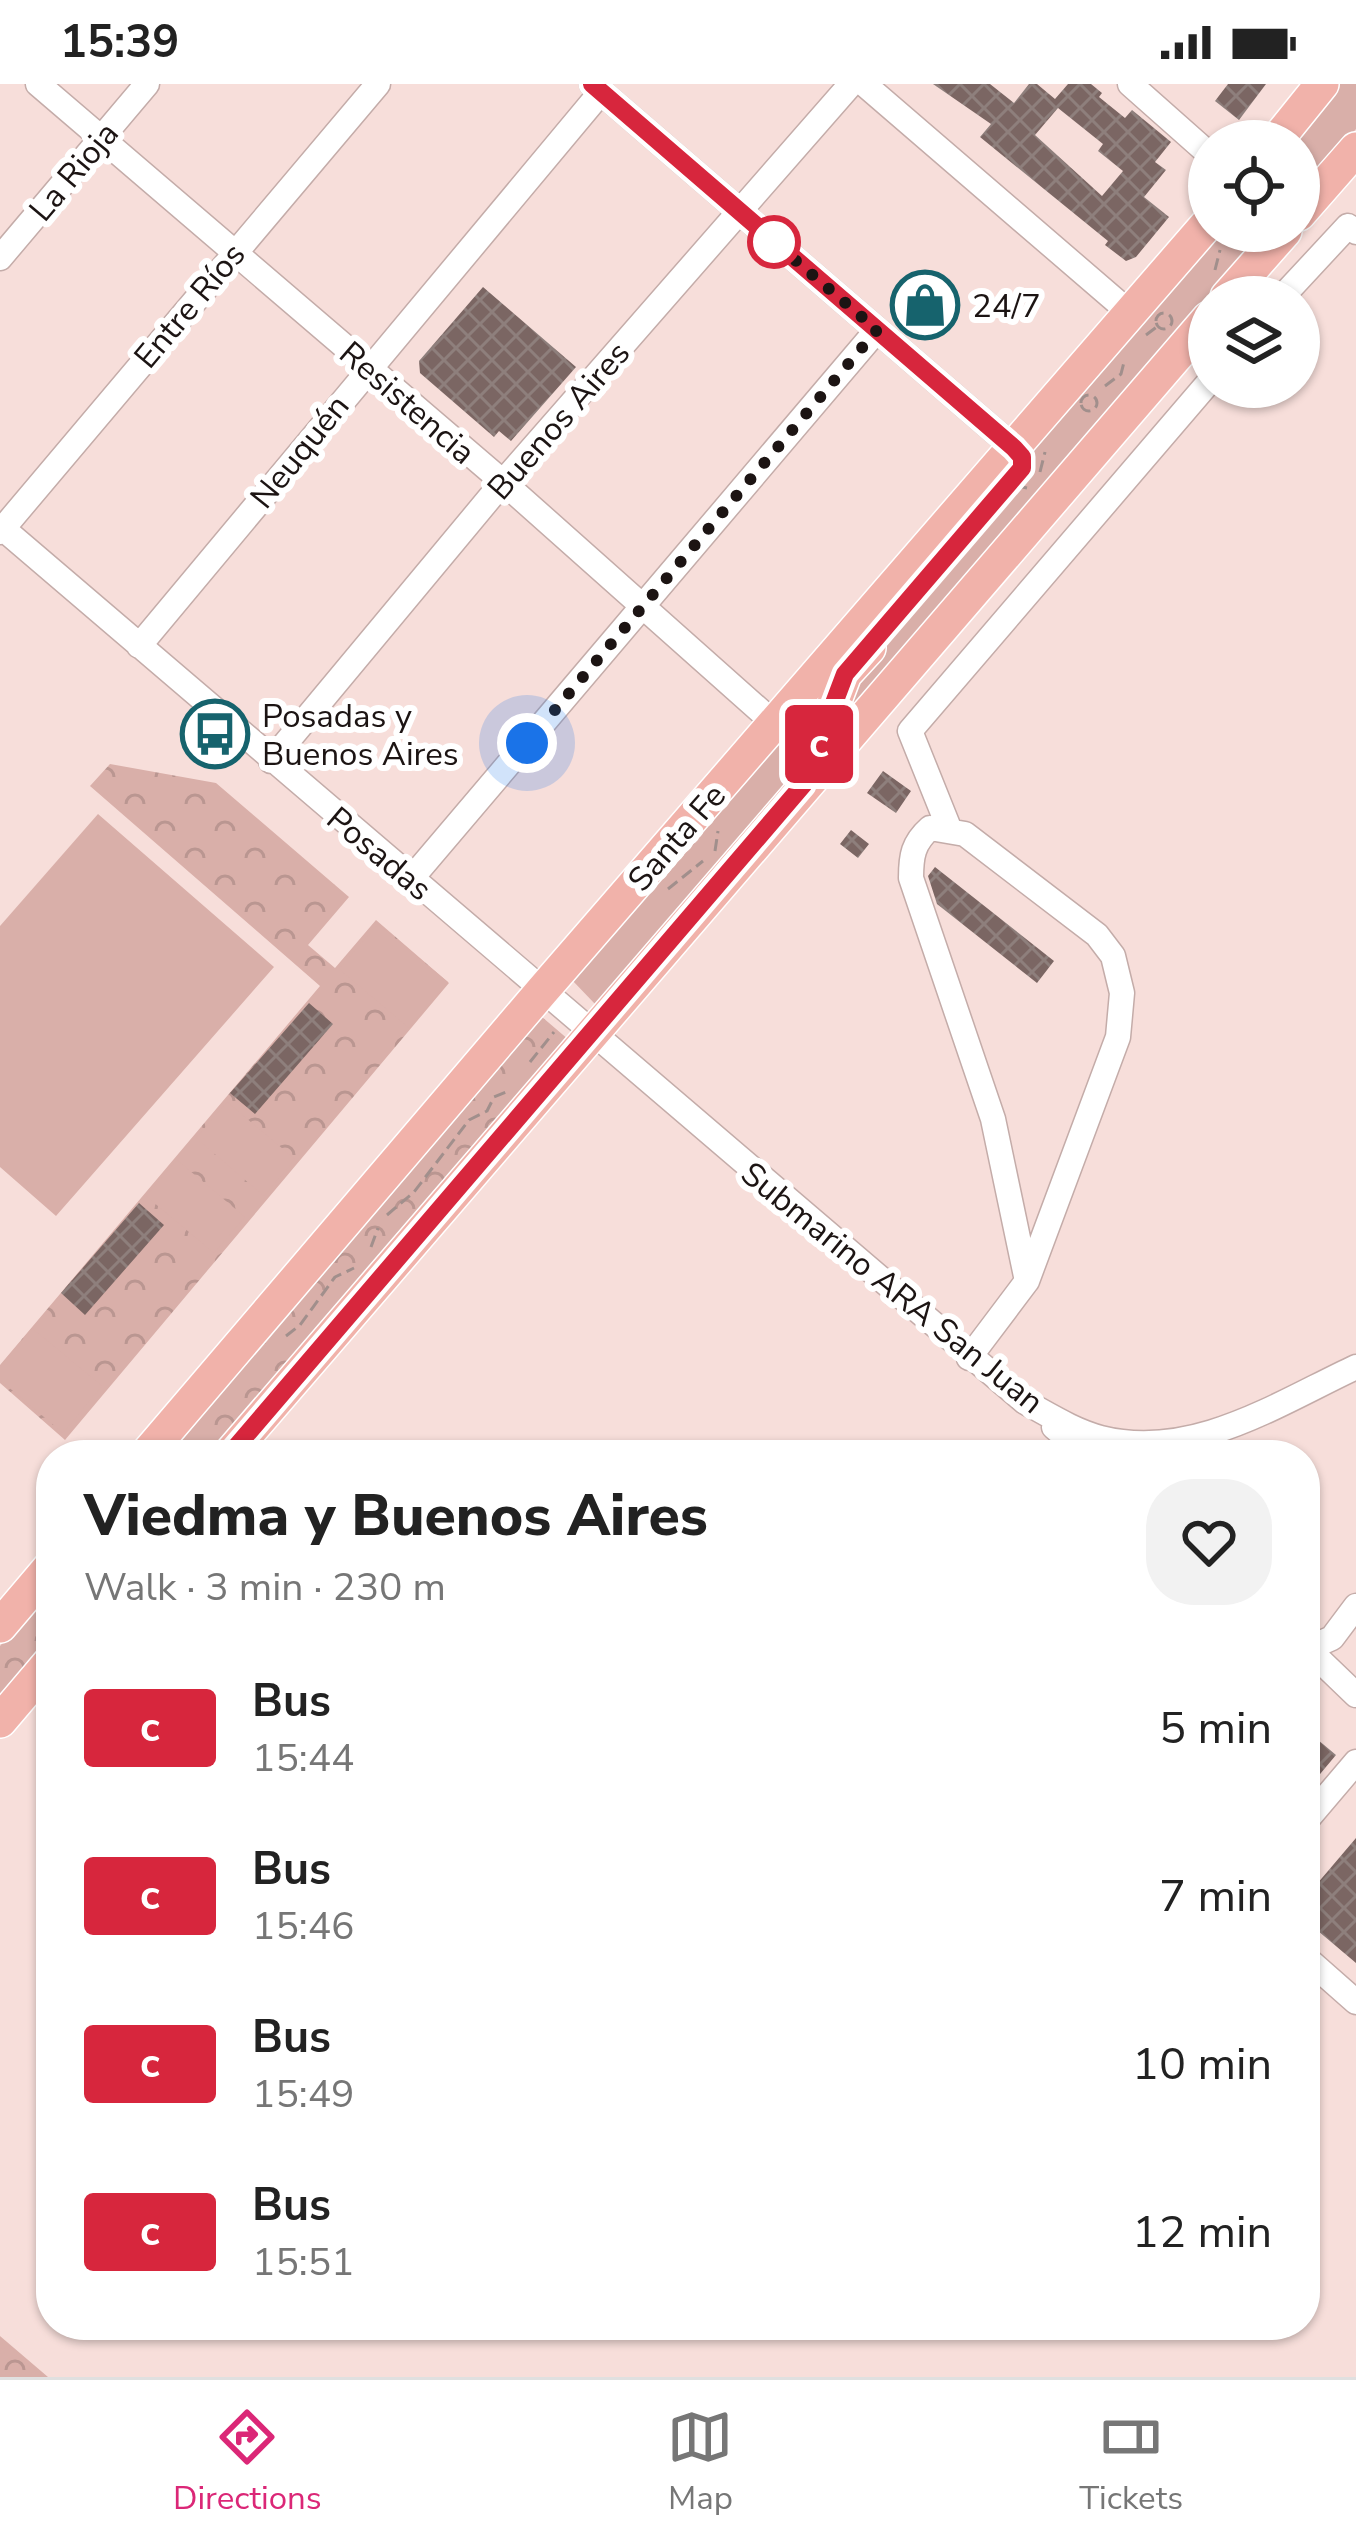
<!DOCTYPE html>
<meta charset="utf-8">
<style>
body{margin:0;font-family:"Nunito Sans",sans-serif;background:#f2f2f2;color:#222;height:100vh;display:flex;flex-direction:column;font-size:45px;white-space:nowrap}
*{box-sizing:border-box;margin:0}
p{font-size:39px;color:#767676}
.icon{flex:none;width:66px;height:66px;fill:none;stroke:currentColor;stroke-width:2;stroke-linecap:round;stroke-linejoin:round}
.map{position:relative;flex:1;overflow:hidden}
.panel{position:absolute;left:36px;top:1356px;width:1284px;height:900px;display:flex;flex-direction:column;background:#fff;border-radius:48px;box-shadow:0 3px 9px #0004}
.panel>*{flex:none}
.badge{padding:0 24px;border-radius:9px;font-size:42px;line-height:78px}
.controls{position:absolute;left:1188px;top:36px;display:grid;gap:24px}
.controls a{display:grid;place-items:center;width:132px;height:132px;border-radius:50%;background:#fff;box-shadow:0 3px 9px #0004;font-size:60px}
.you{position:absolute;width:60px;height:60px;margin:-30px;border:9px solid #fff;border-radius:50%;background:#1a73e8;box-shadow:0 0 0 18px #1a73e833}
.map>.badge{position:absolute;translate:-50% -50%;box-shadow:0 0 0 6px #fff}
.round{display:grid;place-items:center;flex:none;width:126px;height:126px;border-radius:48px;background:#f2f2f2}
.summary{display:flex;align-items:center;justify-content:space-between;height:204px;padding:0 48px}
h1{font-size:57px;font-weight:800;line-height:90px}
ul{padding:0;list-style:none}
li{display:flex;align-items:center;gap:36px;height:168px;padding:0 48px}
li div{flex:1}
li b{display:block;font-size:45px}
li em{font-style:normal}
li .badge{min-width:132px;font-weight:700;text-align:center}
.status{display:flex;justify-content:space-between;align-items:center;height:84px;padding:0 60px;background:#fff;direction:ltr}
.status svg{height:33px;fill:currentColor}
.menu{display:flex;justify-content:space-around;align-items:center;height:168px;border-top:3px solid #e0e0e0;background:#fff;font-size:33px;color:#767676}
.menu a{display:grid;justify-items:center;gap:6px}
.menu .current{color:#db2777}
.map>svg:first-child{display:block}
.park{fill:url(#park-crowns)}
.garden{fill:#d9afa9}
.building{fill:url(#building-cross-hatch);fill-rule:evenodd}
.lines{fill:none;stroke-linecap:round;stroke-linejoin:round}
.minor-casing{stroke:#c4aca9;stroke-width:27}
.major-casing{stroke:#fff;stroke-width:36}
.path{stroke:#a18f8c;stroke-width:3;stroke-dasharray:12 6;stroke-linecap:butt}
.minor{stroke:#fff;stroke-width:24}
.major{stroke:#f1b2aa;stroke-width:33}
.line-casing{stroke:#fff;stroke-width:27}
.line{stroke:#d7263d;stroke-width:18}
.walk{stroke:#1c1413;stroke-width:12;stroke-dasharray:0 21.6}
.stop-dot{fill:#fff;stroke:#d7263d;stroke-width:6}
.labels{text-anchor:middle;stroke-width:12;stroke-linejoin:round;paint-order:stroke}
.street-label{font-size:33px;fill:#1c1413;stroke:#fff}
.poi-label{font-size:33px;fill:#1c1413;stroke:#fff;text-anchor:start}
</style>
<div class="status"><b>15:39</b><svg viewBox="0 0 49 12"><path d="M0 12V9h3v3zM5 12V6h3v6zM10 12V3h3v9zM15 12V0h3v12zM26 1h20v11H26zM47 4h2v5h-2z"/></svg></div>
<div class="map">
<svg width="1356" height="2293" viewBox="0 0 1356 2293">
<defs>
<pattern id="park-crowns" width="20" height="18" patternUnits="userSpaceOnUse" patternTransform="scale(3)"><rect width="20" height="18" fill="#d9afa9"/><path d="M2 6a3 3 0 1 1 6 0M12 15a3 3 0 1 1 6 0" fill="none" stroke="#ba9691"/></pattern>
<pattern id="building-cross-hatch" width="8" height="8" patternUnits="userSpaceOnUse" patternTransform="scale(3)"><rect width="8" height="8" fill="#7b6663"/><path d="M0 0l8 8M0 8l8-8" fill="none" stroke="#8e7f7c"/></pattern>
</defs>
<rect width="100%" height="100%" fill="#f7deda"/>
<path class="park" d="M 110,680 L 216,699 L 349,813 L 308,861 L 335,884 L 376,836 L 449,899 L 65,1356 L 0,1299 L 0,1281 L 320,902 L 90,702 Z
M 542,933 L 569,956 L 211,1371 L 164,1371 Z
M 51,1503 L 51,1557 L 0,1616 L 0,1562 Z
M 0,2252 L 48,2293 L 0,2293 Z"/>
<path class="garden" d="M 1339,0 L 1356,0 L 1356,45 L 1299,109 L 1299,57 L 1292,57 Z
M 1215,147 L 1266,147 L 830,650 L 850,600 L 1034,386 L 1033,360 Z
M 822,606 L 798,688 L 595,920 L 572,896 Z
M 98,730 L 274,883 L 56,1132 L 0,1083 L 0,842 Z
M 378,840 L 448,898 L 409,944 L 339,885 Z
M 227,1018 L 295,1075 L 264,1112 L 196,1054 Z
M 177,1076 L 245,1133 L 214,1169 L 146,1112 Z
M 32,1244 L 102,1302 L 63,1349 L 0,1296 L 0,1282 Z"/>
<path class="building" d="M 933,0 L 990,0 L 1014,19 L 1029,0 L 1037,0 L 1055,15 L 1068,0 L 1091,0 L 1102,9 L 1099,13 L 1125,34 L 1132,26 L 1171,58 L 1155,78 L 1166,86 L 1144,113 L 1169,133 L 1136,173 L 1126,177 L 1105,161 L 1108,157 L 980,53 L 991,40 ZM 1058,24 L 1103,60 L 1098,67 L 1123,87 L 1102,112 L 1035,51 Z
M 1228,0 L 1266,0 L 1239,36 L 1215,17 Z
M 483,203 L 576,283 L 511,357 L 499,347 L 494,353 L 420,289 L 419,277 Z
M 883,687 L 911,707 L 896,729 L 867,709 Z
M 851,746 L 869,760 L 858,774 L 840,760 Z
M 935,783 L 1054,877 L 1037,899 L 937,820 L 928,792 Z
M 309,919 L 333,940 L 255,1030 L 230,1009 Z
M 139,1119 L 164,1141 L 85,1231 L 61,1209 Z
M 1305,1645 L 1336,1671 L 1305,1708 Z
M 1356,1754 L 1356,1879 L 1305,1836 L 1305,1814 Z"/>
<g class="lines">
<defs>
<path id="minor" d="M 38,0 L 503,398 L 775,640
M 592,0 L 1014,364
M 864,0 L 1130,229
M 1130,0 L 1209,70
M 0,174 L 147,0
M 1282,213 L 1348,142 L 1356,148
M 0,442 L 1025,1318 C 1049,1331 1074,1347 1101,1354 C 1192,1377 1277,1320 1356,1283
M 0,448 L 378,0
M 139,562 L 601,8
M 271,677 L 503,398 L 851,0
M 949,744 L 910,647 L 1209,298
M 411,795 L 877,246
M 969,1274 L 1027,1197 L 1118,953 L 1122,909 L 1113,872 L 1097,851 L 965,750 L 930,744 C 913,759 911,772 911,794 L 993,1035 L 1027,1197
M 1054,1343 L 1087,1371
M 1305,1562 L 1356,1611
M 1305,1566 L 1332,1554 L 1356,1522
M 1305,1738 L 1356,1678
M 1305,1873 L 1356,1918"/>
<path id="major" d="M 1276,57 L 1322,0
M 1299,130 L 1356,65
M 1227,213 L 1285,147
M 812,677 L 845,590 L 869,564
M 146,1371 L 542,907 L 1209,138
M 229,1371 L 1209,234
M 0,1542 L 51,1482
M 0,1637 L 51,1577"/>
</defs>
<use href="#minor" class="minor-casing"/>
<use href="#major" class="major-casing"/>
<path class="path" d="M 1215,186 L 1220,166
M1156 237a8 8 0 1 1 16 0a8 8 0 1 1-16 0Z
M 1146,251 L 1158,242
M 1105,302 L 1121,290 L 1124,278
M1081 319a8 8 0 1 1 16 0a8 8 0 1 1-16 0Z
M 1040,388 L 1045,368
M 890,552 L 1018,402 L 1027,404
M 715,767 L 718,747
M 668,805 L 703,777
M 530,978 L 554,948
M 387,1131 L 414,1108 L 469,1036 L 487,1027 L 494,1013 L 506,1008
M 371,1163 L 378,1144
M 286,1252 L 300,1241 L 335,1193 L 354,1184"/>
<use href="#minor" class="minor"/>
<use href="#major" class="major"/>
</g>
<g class="lines">
<defs>
<path id="line" d="M 229,1371 L 803,701 L 845,590 L 1022,384 L 1022,373 L 1014,364 L 592,0"/>
</defs>
<use href="#line" class="line-casing"/>
<use href="#line" class="line"/>
<path class="walk" d="M 527,659 L 877,246 L 774,158"/>
</g>
<defs>
<symbol id="shop-ring" viewBox="-11 -11 22 22"><circle r="9.5" fill="#fff" stroke="#16636d" stroke-width="1.5"/><path d="M-5-2.5h2.3a2.7 3.5 0 0 1 5.4 0H5L5.5 6h-11ZM-1.5-2.5h3a1.5 2.3 0 0 0-3 0Z" fill="#16636d"/></symbol>
<symbol id="bus-ring" viewBox="-11 -11 22 22"><circle r="9.5" fill="#fff" stroke="#16636d" stroke-width="1.5"/><path d="M-5-6H5V4H4V6H2V4H-2V6H-4V4H-5ZM-3.5-4V0h7V-4ZM-3.5 1.2v1.5H-2V1.2ZM2 1.2v1.5H3.5V1.2Z" fill="#16636d"/></symbol>
</defs>
<g fill-rule="evenodd">
<use href="#shop-ring" x="887" y="183" width="76" height="76"/>
<use href="#bus-ring" x="177" y="612" width="76" height="76"/>
</g>
<circle class="stop-dot" cx="774" cy="158" r="24"/>
<g class="labels">
<g class="street-label">
<text transform="translate(73 87) rotate(-50)" y="12">La Rioja</text>
<text transform="translate(189 221) rotate(-50)" y="12">Entre Ríos</text>
<text transform="translate(408 318) rotate(41)" y="12">Resistencia</text>
<text transform="translate(558 336) rotate(-49)" y="12">Buenos Aires</text>
<text transform="translate(299 367) rotate(-51)" y="12">Neuquén</text>
<text transform="translate(676 753) rotate(-49)" y="12">Santa Fe</text>
<text transform="translate(380 769) rotate(40)" y="12">Posadas</text>
<text transform="translate(893 1203) rotate(39)" y="12">Submarino ARA San Juan</text>
</g>
<g class="poi-label">
<text x="972" y="233">24/7</text>
<text x="262" y="643">Posadas y<tspan x="262" dy="38">Buenos Aires</tspan></text>
</g>
</g>
</svg>
<div class="controls">
<a><svg class="icon" aria-label="locate" viewBox="0 0 24 24"><circle cx="12" cy="12" r="6"/><path d="M12 2v4M12 18v4M2 12h4M18 12h4"/></svg></a>
<a><svg class="icon" aria-label="layers" viewBox="0 0 24 24"><path d="M12 4l9 5-9 5-9-5zM3 14l9 5 9-5"/></svg></a>
</div>
<div class="you" style="left:527px;top:659px"></div>
<b class="badge" style="left:819px;top:660px;background:#d7263d;color:#fff">c</b>
<section class="panel">
<div class="summary"><div><h1>Viedma y Buenos Aires</h1><p>Walk · 3 min · 230 m</p></div><a class="round"><svg class="icon" aria-label="heart" viewBox="0 0 24 24"><path d="M12 20l-8-8c-3-5 5-10 8-4 3-6 11-1 8 4z"/></svg></a></div>
<ul>
<li><span class="badge" style="background:#d7263d;color:#fff">c</span><div><b>Bus</b><p>15:44</p></div><em>5 min</em></li>
<li><span class="badge" style="background:#d7263d;color:#fff">c</span><div><b>Bus</b><p>15:46</p></div><em>7 min</em></li>
<li><span class="badge" style="background:#d7263d;color:#fff">c</span><div><b>Bus</b><p>15:49</p></div><em>10 min</em></li>
<li><span class="badge" style="background:#d7263d;color:#fff">c</span><div><b>Bus</b><p>15:51</p></div><em>12 min</em></li>
</ul>
</section>
</div>
<nav class="menu">
<a class="current"><svg class="icon" aria-label="directions" viewBox="0 0 24 24"><path d="M12 3l9 9-9 9-9-9zM9 14v-3h6M13 9l2 2-2 2"/></svg>Directions</a>
<a><svg class="icon" aria-label="map" viewBox="0 0 24 24"><path d="M3 6l6-2 6 2 6-2v14l-6 2-6-2-6 2zM9 4v14M15 6v14"/></svg>Map</a>
<a><svg class="icon" aria-label="tickets" viewBox="0 0 24 24"><path d="M3 7h18v10H3zM15 7v10"/></svg>Tickets</a>
</nav>
